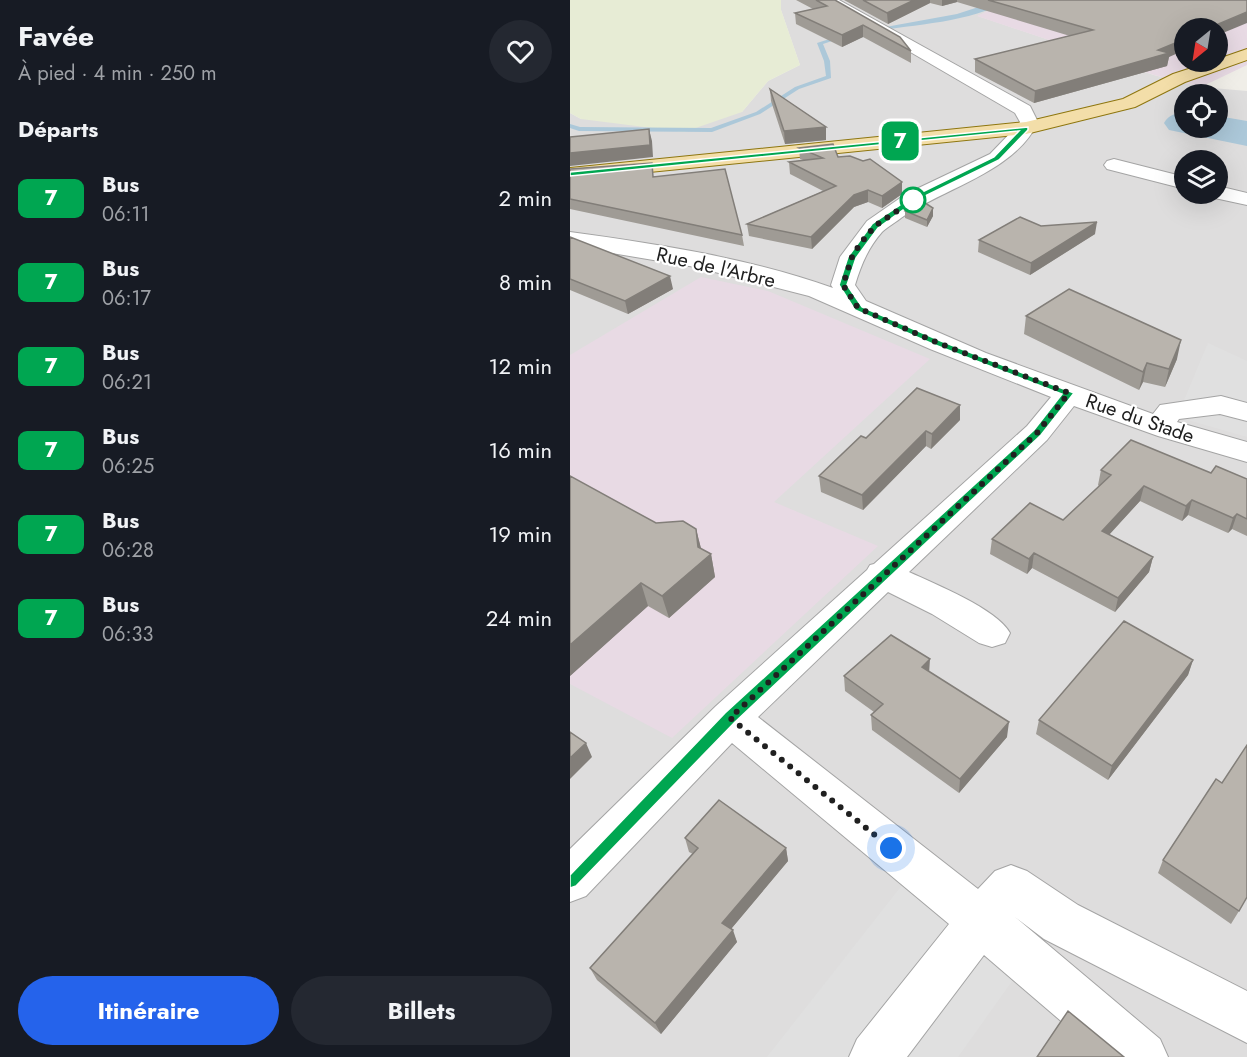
<!DOCTYPE html>
<html lang="fr">
<meta charset="utf-8">
<style>
body{margin:0;font-family:Jost,sans-serif;background:#242831;color:#f1f3f6;height:100vh;display:flex;flex-direction:column;font-size:22px;white-space:nowrap}
*{box-sizing:border-box;margin:0}
p{font-size:20px;color:#9ea1a6}
.icon{flex:none;width:33px;height:33px;fill:none;stroke:currentColor;stroke-width:2;stroke-linecap:round;stroke-linejoin:round}
.map{position:relative;flex:1;overflow:hidden}
.side{display:flex;flex-direction:column;background:#171b24;width:570px}
.side>*{flex:none}
.badge{padding:0 12px;border-radius:9px;font-size:21px;line-height:39px}
.needle{width:39px;rotate:210deg}
.buttons{position:absolute;left:604px;top:18px;display:grid;gap:12px}
.buttons a{display:grid;place-items:center;width:54px;height:54px;border-radius:50%;background:#171b24;box-shadow:0 6px 24px #0002;font-size:30px}
.you{position:absolute;width:30px;height:30px;margin:-15px;border:4px solid #fff;border-radius:50%;background:#1a73e8;box-shadow:0 0 0 9px #1a73e833}
.map>.badge{position:absolute;translate:-50% -50%;box-shadow:0 0 0 3px #fff}
h2{padding:0 18px;font-size:22px;line-height:54px}
.round{display:grid;place-items:center;flex:none;width:63px;height:63px;border-radius:32px;background:#242831}
.head{display:flex;align-items:center;justify-content:space-between;height:102px;padding:0 18px}
h1{font-size:28px;font-weight:700;line-height:45px}
.action{display:flex;gap:12px;margin-top:auto;padding:12px 18px}
.action a{flex:1;height:69px;border-radius:36px;background:#2563eb;color:#fff;font-size:24px;font-weight:700;line-height:69px;text-align:center}
.action a+a{background:#242831;color:#f1f3f6}
ul{padding:0;list-style:none}
li{display:flex;align-items:center;gap:18px;height:84px;padding:0 18px}
li div{flex:1}
li b{display:block;font-size:22px}
li em{font-style:normal}
li .badge{min-width:66px;font-weight:700;text-align:center}
main{display:flex;flex:1;min-height:0}
.map>svg:first-child{display:block}
.residential{fill:#dedddd;fill-rule:evenodd}
.industrial{fill:#e8dae4;fill-rule:evenodd}
.farmland{fill:#e7ecd5}
.parking{fill:#e0e0e0}
.water{fill:#acc8d9}
.lines{fill:none;stroke-linecap:round;stroke-linejoin:round}
.stream{fill:#acc8d9;fill-rule:evenodd}
.minor-casing{stroke:#a4a4a4;stroke-width:2}
.major-casing{stroke:#8e760f;stroke-width:2}
.minor{fill:#fff;fill-rule:evenodd}
.major{fill:#f3dea9;fill-rule:evenodd}
.wall{fill:#9f9b95}
.shaded-wall{fill:#827e79}
.building{fill:#b9b4ad;stroke:#827e79;stroke-width:1.5}
.line{fill:#00a651;stroke:#fff;stroke-width:1.5}
.walk{stroke:#202020;stroke-width:6;stroke-dasharray:0 10.8}
.stop-dot{fill:#fff;stroke:#00a651;stroke-width:3}
.labels{text-anchor:middle;stroke-width:4.5;stroke-linejoin:round;paint-order:stroke}
.far-street-label{font-size:20px;fill:#202020;stroke:#fff}
</style>
<main>
<section class="side">
<div class="head"><div><h1>Favée</h1><p>À pied · 4 min · 250 m</p></div><a class="round"><svg class="icon" aria-label="heart" viewBox="0 0 24 24"><path d="M12 20l-8-8c-3-5 5-10 8-4 3-6 11-1 8 4z"/></svg></a></div>
<h2>Départs</h2>
<ul>
<li><span class="badge" style="background:#00a651;color:#fff">7</span><div><b>Bus</b><p>06:11</p></div><em>2 min</em></li>
<li><span class="badge" style="background:#00a651;color:#fff">7</span><div><b>Bus</b><p>06:17</p></div><em>8 min</em></li>
<li><span class="badge" style="background:#00a651;color:#fff">7</span><div><b>Bus</b><p>06:21</p></div><em>12 min</em></li>
<li><span class="badge" style="background:#00a651;color:#fff">7</span><div><b>Bus</b><p>06:25</p></div><em>16 min</em></li>
<li><span class="badge" style="background:#00a651;color:#fff">7</span><div><b>Bus</b><p>06:28</p></div><em>19 min</em></li>
<li><span class="badge" style="background:#00a651;color:#fff">7</span><div><b>Bus</b><p>06:33</p></div><em>24 min</em></li>
</ul>
<div class="action"><a>Itinéraire</a><a>Billets</a></div>
</section>
<div class="map">
<svg width="677" height="1057" viewBox="0 0 677 1057">
<rect width="100%" height="100%" fill="#f0eee8"/>
<path class="residential" d="M 211,0 L 441,0 L 408,16 L 584,75 L 631,87 L 677,91 L 677,1057 L 0,1057 L 0,113 L 11,119 L 172,112 L 198,81 L 230,65 L 211,10 ZM 615,94 L 648,94 L 648,128 L 615,128 ZM 615,160 L 648,160 L 648,194 L 615,194 Z"/>
<path class="industrial" d="M 441,0 L 677,0 L 677,65 L 631,87 L 584,75 L 407,16 ZM 615,28 L 648,28 L 648,62 L 615,62 Z
M 131,277 L 198,291 L 360,359 L 204,502 L 308,546 L 102,738 L 0,684 L 0,355 Z"/>
<path class="farmland" d="M 0,0 L 211,0 L 211,10 L 230,65 L 198,81 L 172,112 L 114,132 L 11,119 L 0,113 Z"/>
<path class="parking" d="M 638,343 L 677,361 L 677,437 L 607,417 Z
M 333,884 L 452,967 L 388,1057 L 197,1057 Z"/>
<path class="water" d="M 615,113 L 615,128 L 648,128 L 648,116 L 677,121 L 677,146 L 599,130 L 594,123 C 599,114 606,113 615,113 Z"/>
<g class="lines">
<path class="stream" d="M 430,0 L 438,0 C 402,23 343,24 302,32 L 299,30 L 387,14 Z
M 272,35 L 277,36 L 253,44 L 260,61 L 261,78 L 229,89 L 190,114 L 142,132 L 9,131 L 0,128 L 0,124 L 10,127 L 141,128 L 186,112 L 225,87 L 256,76 L 254,61 L 247,43 Z"/>
<defs>
<path id="minor" d="M 251,0 L 269,0 L 460,106 L 468,122 C 445,172 374,188 331,218 C 325,223 317,227 312,232 C 298,248 291,265 285,285 L 296,301 L 416,353 L 583,414 L 590,405 L 651,396 L 677,403 L 677,421 L 650,414 L 609,419 L 607,422 L 677,442 L 677,462 L 588,436 L 504,406 L 477,440 L 339,572 C 365,584 427,609 440,633 L 435,643 L 422,647 L 409,643 L 362,614 L 318,592 L 188,717 L 408,889 L 425,871 L 441,865 L 457,871 L 508,905 L 677,991 L 677,1043 L 474,939 L 445,917 L 590,1039 L 598,1057 L 533,1057 L 414,955 L 337,1057 L 279,1057 L 287,1039 L 379,924 L 162,743 L 16,896 L 0,902 L 0,849 L 146,706 L 297,570 L 300,565 L 304,564 L 457,426 L 481,397 L 360,349 L 239,296 L 125,267 L 0,246 L 0,232 C 88,244 179,258 263,288 L 261,285 L 270,257 L 297,221 L 336,194 L 420,154 L 448,125 L 450,122 L 445,113 Z
M 544,159 L 615,177 L 615,189 L 537,169 L 534,165 L 537,161 Z
M 648,186 L 677,193 L 677,205 L 640,197 L 638,194 L 648,194 Z"/>
<path id="major" d="M 677,49 L 677,60 L 615,82 L 565,107 L 456,134 L 0,180 L 0,168 L 456,122 L 553,99 L 603,74 L 640,62 L 648,62 L 648,59 Z"/>
</defs>
<use href="#minor" class="minor-casing"/>
<use href="#major" class="major-casing"/>
<use href="#minor" class="minor"/>
<use href="#major" class="major"/>
</g>
<path class="wall" d="M 226,0 L 265,0 L 341,51 L 341,63 L 293,37 L 272,47 L 226,24 L 225,13 L 243,9 Z
M 274,0 L 677,0 L 599,57 L 597,66 L 464,103 L 405,72 L 405,59 L 500,36 L 387,2 L 372,6 L 360,3 L 318,24 Z
M 200,89 L 256,127 L 256,140 L 215,144 L 201,101 Z
M 229,148 L 268,157 L 332,182 L 332,194 L 312,208 L 298,202 L 284,207 L 242,249 L 179,236 L 177,224 L 253,191 L 220,174 L 219,162 L 233,160 L 230,159 Z
M 0,169 L 84,176 L 172,235 L 174,246 L 0,209 Z
M 335,211 L 363,216 L 357,227 L 335,218 Z
M 471,226 L 525,234 L 460,275 L 408,252 L 409,240 Z
M 0,237 L 103,289 L 58,314 L 0,290 Z
M 456,316 L 607,359 L 595,387 L 573,382 L 569,390 L 454,334 Z
M 390,420 L 361,449 L 356,446 L 293,510 L 251,492 L 249,476 L 296,438 Z
M 531,470 L 641,473 L 677,479 L 677,536 L 662,529 L 658,533 L 618,515 L 612,521 L 570,501 L 539,534 L 583,557 L 579,572 L 545,612 L 462,568 L 457,574 L 420,554 L 422,539 L 493,520 L 529,486 L 528,485 Z
M 86,523 L 126,529 L 131,549 L 141,554 L 145,577 L 99,618 L 78,606 L 0,676 Z
M 623,660 L 618,675 L 538,780 L 466,734 L 469,720 Z
M 359,671 L 437,737 L 389,793 L 302,730 L 301,715 L 304,712 L 275,691 L 274,676 Z
M 652,783 L 669,911 L 661,924 L 588,873 L 593,860 Z
M 115,838 L 216,848 L 218,861 L 161,929 L 167,942 L 91,1034 L 27,980 L 20,968 L 123,854 L 119,852 Z"/>
<path class="shaded-wall" d="M 344,0 L 360,0 L 360,3 L 318,24 L 317,13 Z
M 372,0 L 387,0 L 387,2 L 372,6 Z
M 677,12 L 677,23 L 648,35 L 648,28 L 639,28 Z
M 293,25 L 293,37 L 272,47 L 272,35 Z
M 615,39 L 615,50 L 599,57 L 597,66 L 464,103 L 465,91 L 588,50 Z
M 256,127 L 256,140 L 215,144 L 214,131 Z
M 79,129 L 82,141 L 83,157 L 0,166 L 0,153 Z
M 332,182 L 332,194 L 312,208 L 312,196 Z
M 298,190 L 298,202 L 284,207 L 242,249 L 241,237 L 284,195 Z
M 363,208 L 363,216 L 357,227 L 357,220 Z
M 527,222 L 525,234 L 460,275 L 461,263 Z
M 100,276 L 103,289 L 58,314 L 55,301 Z
M 611,340 L 607,359 L 595,387 L 599,369 Z
M 577,363 L 573,382 L 569,390 L 573,372 Z
M 390,405 L 390,420 L 361,449 L 362,434 Z
M 356,431 L 356,446 L 293,510 L 292,495 Z
M 574,486 L 570,501 L 529,546 L 532,531 Z
M 622,500 L 618,515 L 612,521 L 616,506 Z
M 667,514 L 662,529 L 658,533 L 663,518 Z
M 126,529 L 132,552 L 141,554 L 145,577 L 99,618 L 92,596 L 128,547 Z
M 464,553 L 462,568 L 457,574 L 459,559 Z
M 583,557 L 579,572 L 545,612 L 548,598 Z
M 71,583 L 78,606 L 0,676 L 0,645 Z
M 360,659 L 359,674 L 352,667 Z
M 623,660 L 618,675 L 538,780 L 542,766 Z
M 439,722 L 437,737 L 389,793 L 390,779 Z
M 16,743 L 22,757 L 0,779 L 0,758 Z
M 216,848 L 218,861 L 156,935 L 152,923 Z
M 163,930 L 167,942 L 91,1034 L 85,1023 Z"/>
<path class="building" d="M 246,0 L 265,0 L 330,37 L 341,51 L 293,25 L 272,35 L 225,13 L 257,6 Z
M 293,0 L 344,0 L 317,13 Z
M 418,0 L 677,0 L 677,12 L 639,28 L 615,28 L 615,39 L 588,50 L 599,53 L 465,91 L 405,59 L 523,30 Z
M 200,89 L 256,127 L 214,131 Z
M 79,129 L 80,145 L 0,153 L 0,137 Z
M 263,144 L 268,157 L 280,156 L 293,161 L 300,159 L 332,182 L 312,196 L 298,190 L 284,195 L 241,237 L 177,224 L 266,186 L 219,162 L 253,158 L 229,148 Z
M 82,163 L 83,177 L 155,169 L 172,235 L 0,199 L 0,169 Z
M 352,201 L 363,208 L 357,220 L 335,211 Z
M 450,217 L 471,226 L 527,222 L 461,263 L 409,240 Z
M 0,237 L 100,276 L 55,301 L 0,279 Z
M 499,289 L 611,340 L 599,369 L 577,363 L 573,372 L 456,316 Z
M 347,388 L 390,405 L 362,434 L 356,431 L 292,495 L 249,476 L 291,436 L 296,438 Z
M 561,440 L 641,473 L 646,466 L 677,479 L 677,519 L 667,514 L 663,518 L 622,500 L 616,506 L 574,486 L 532,531 L 583,557 L 548,598 L 464,553 L 459,559 L 422,539 L 460,503 L 493,520 L 541,475 L 531,470 Z
M 0,476 L 86,523 L 113,521 L 126,529 L 128,547 L 141,554 L 92,596 L 71,583 L 0,645 Z
M 554,621 L 623,660 L 542,766 L 469,720 Z
M 321,635 L 360,659 L 352,667 L 439,722 L 390,779 L 301,715 L 313,704 L 274,676 Z
M 0,732 L 16,743 L 0,758 Z
M 677,745 L 677,897 L 669,911 L 593,860 L 646,779 L 652,783 Z
M 149,800 L 216,848 L 152,923 L 163,930 L 85,1023 L 20,968 L 128,848 L 115,838 Z
M 498,1011 L 554,1057 L 467,1057 Z"/>
<path class="line" d="M 458,127 L 458,130 L 429,160 L 347,200 L 308,228 L 286,258 L 277,285 L 292,307 L 371,341 L 504,393 L 471,435 L 165,722 L 6,886 L 0,888 L 0,875 L 155,713 L 464,430 L 492,394 L 365,345 L 285,310 L 269,285 L 278,257 L 302,224 L 342,197 L 424,157 L 449,131 L 0,176 L 0,172 Z"/>
<g class="lines">
<path class="walk" d="M 321,848 L 160,718 L 467,433 L 499,393 L 368,343 L 288,308 L 273,285 L 282,257 L 290,244 L 305,226 L 343,200"/>
</g>
<circle class="stop-dot" cx="343" cy="200" r="12"/>
<g class="labels">
<g class="far-street-label">
<text transform="translate(146 267) rotate(13)" y="7">Rue de l'Arbre</text>
<text transform="translate(570 418) rotate(19)" y="7">Rue du Stade</text>
</g>
</g>
</svg>
<div class="buttons">
<a><svg class="needle" viewBox="-14 -14 28 28"><path d="M0-13l5 13h-10z" fill="#e53935"/><path d="M0 13l5-13h-10z" fill="#9ea1a6"/></svg></a>
<a><svg class="icon" aria-label="locate" viewBox="0 0 24 24"><circle cx="12" cy="12" r="6"/><path d="M12 2v4M12 18v4M2 12h4M18 12h4"/></svg></a>
<a><svg class="icon" aria-label="layers" viewBox="0 0 24 24"><path d="M12 4l9 5-9 5-9-5zM3 14l9 5 9-5"/></svg></a>
</div>
<div class="you" style="left:321px;top:848px"></div>
<b class="badge" style="left:330px;top:141px;background:#00a651;color:#fff">7</b>
</div>
</main>
